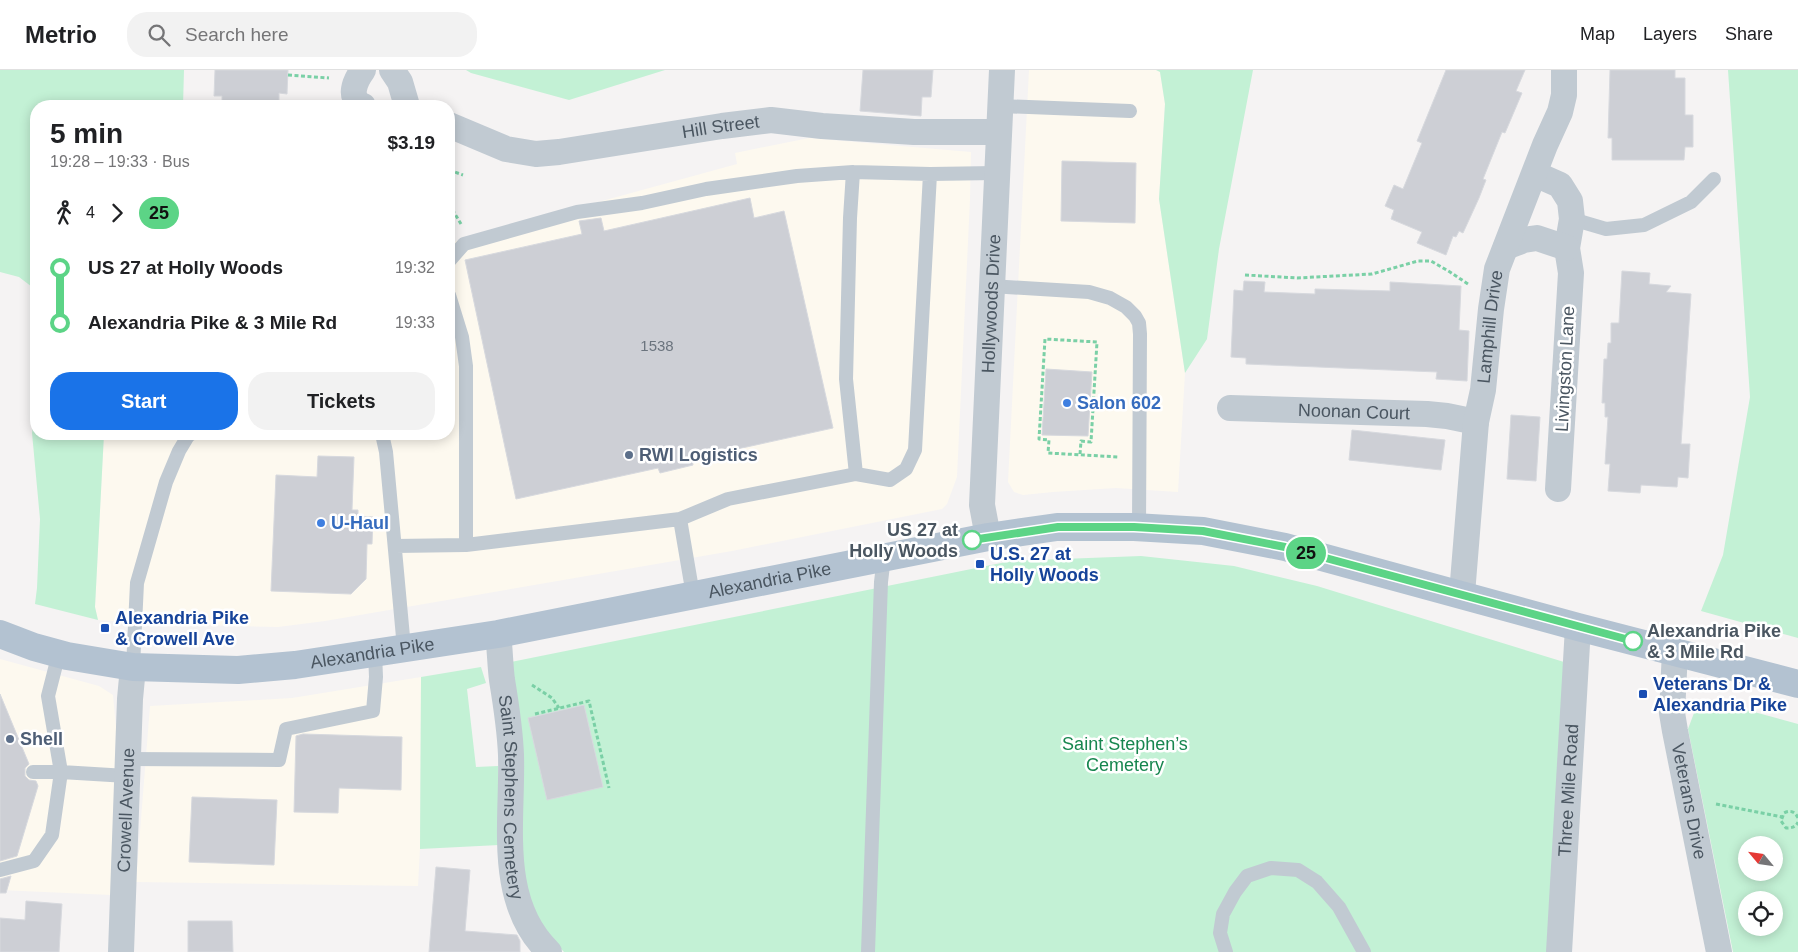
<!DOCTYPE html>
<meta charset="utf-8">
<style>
body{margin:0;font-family:Helvetica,sans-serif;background:#f2f2f2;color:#202124;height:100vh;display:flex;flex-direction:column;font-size:19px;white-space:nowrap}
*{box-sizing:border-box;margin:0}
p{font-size:16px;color:#757577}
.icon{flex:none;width:28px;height:28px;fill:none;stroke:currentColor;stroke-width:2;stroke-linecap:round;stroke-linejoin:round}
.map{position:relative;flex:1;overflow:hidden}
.panel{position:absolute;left:30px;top:30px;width:425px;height:340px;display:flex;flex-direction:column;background:#fff;border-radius:20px;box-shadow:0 2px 12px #0003}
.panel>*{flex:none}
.badge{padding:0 10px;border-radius:16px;font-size:18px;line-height:32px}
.needle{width:32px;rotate:299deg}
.fabs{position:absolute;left:1738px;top:766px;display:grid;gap:10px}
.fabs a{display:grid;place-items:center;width:45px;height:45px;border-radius:50%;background:#fff;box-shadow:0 2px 12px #0003;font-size:25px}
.map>.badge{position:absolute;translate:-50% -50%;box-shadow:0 0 0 2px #fff}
.legs{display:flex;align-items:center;gap:8px;height:55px;padding:0 20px;font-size:16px}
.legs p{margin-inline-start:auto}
.summary{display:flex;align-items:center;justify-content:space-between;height:85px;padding:0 20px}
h1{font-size:28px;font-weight:600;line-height:38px}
.button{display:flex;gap:10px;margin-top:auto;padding:10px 20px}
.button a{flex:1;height:58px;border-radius:20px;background:#1a73e8;color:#fff;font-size:20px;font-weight:600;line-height:58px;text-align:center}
.button a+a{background:#f2f2f2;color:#202124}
ul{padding:0 20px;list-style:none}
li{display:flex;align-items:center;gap:18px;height:55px;font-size:19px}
li i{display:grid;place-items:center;width:8px;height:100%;margin:0 6px;background:currentColor}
li i::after{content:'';width:12px;height:12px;margin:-6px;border:4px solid;border-radius:50%;background:#fff}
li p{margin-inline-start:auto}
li:first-child i{background:linear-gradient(#0000 50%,currentColor 0)}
li:last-child i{background:linear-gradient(currentColor 50%,#0000 0)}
header{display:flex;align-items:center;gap:30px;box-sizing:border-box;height:70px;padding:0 25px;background:#fff;border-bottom:1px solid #e0e0e0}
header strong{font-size:24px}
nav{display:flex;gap:28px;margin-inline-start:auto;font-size:18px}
.search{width:350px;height:45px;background:#f2f2f2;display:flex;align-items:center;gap:12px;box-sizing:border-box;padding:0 18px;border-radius:20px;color:#757577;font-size:19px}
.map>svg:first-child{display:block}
.commercial{fill:#fdf9ef}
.green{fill:#c3f1d5;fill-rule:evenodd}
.building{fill:#cdcfd5;stroke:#d7d9de}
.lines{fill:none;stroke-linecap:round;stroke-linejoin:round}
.path{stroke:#7ad0a6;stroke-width:3;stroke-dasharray:4 2.5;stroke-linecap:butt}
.service{stroke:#c1cad2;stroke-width:14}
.minor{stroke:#c1cad2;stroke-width:26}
.primary{stroke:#b3c2d1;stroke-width:28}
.line-1-casing{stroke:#fff;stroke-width:11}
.line-1{stroke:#5cd486;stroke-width:8}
.shop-dot{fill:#3f7fe0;stroke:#fff;stroke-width:2}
.service-dot{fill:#5c6f8a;stroke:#fff;stroke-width:2}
.stop-1-dot{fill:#fff;stroke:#5cd486;stroke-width:2.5}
.transit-dot{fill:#1a4fb4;stroke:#fff;stroke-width:2}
.labels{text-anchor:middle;stroke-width:5;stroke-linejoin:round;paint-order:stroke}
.number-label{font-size:15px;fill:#6b747e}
.street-label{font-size:18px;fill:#4a5661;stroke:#fff}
.shop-label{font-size:18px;font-weight:bold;fill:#366cbe;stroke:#fff;text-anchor:start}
.service-label{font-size:18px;font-weight:bold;fill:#4e5e75;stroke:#fff;text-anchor:start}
.stop-label{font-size:18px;font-weight:bold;fill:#4a5661;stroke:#fff;text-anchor:end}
.transit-label{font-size:18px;font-weight:bold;fill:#164399;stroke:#fff;text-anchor:start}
.park-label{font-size:18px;fill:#17864f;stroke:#fff}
</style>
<header>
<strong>Metrio</strong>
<div class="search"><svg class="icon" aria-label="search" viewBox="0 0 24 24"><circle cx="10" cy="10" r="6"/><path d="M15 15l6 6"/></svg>Search here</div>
<nav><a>Map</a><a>Layers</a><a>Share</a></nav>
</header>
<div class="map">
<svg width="1798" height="882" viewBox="0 0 1798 882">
<rect width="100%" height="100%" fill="#f5f3f3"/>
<path class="commercial" d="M 1029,0 L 1156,0 L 1160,2 L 1165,34 L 1159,129 L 1185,303 L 1178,422 L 1116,418 L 1053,422 L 1023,425 L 1014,422 L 1008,412 Z
M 809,68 L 971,82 L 970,129 L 957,407 L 947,434 L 942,439 L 732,481 L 325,551 L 278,557 L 154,554 L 98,550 L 95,537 L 104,364 L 449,364 L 449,173 L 737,94 L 735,83 Z
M 0,589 L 99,616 L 113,625 L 116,658 L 111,825 L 0,820 Z
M 421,607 L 420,779 L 418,816 L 136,812 L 150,636 L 292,628 Z"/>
<path class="green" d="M 0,0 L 184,0 L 183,36 L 36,36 L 36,220 L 19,207 L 0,202 Z
M 466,0 L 665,0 L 569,30 L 471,3 Z
M 1156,0 L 1253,0 L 1219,179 L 1207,269 L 1185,303 L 1159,129 L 1165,34 L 1160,2 Z
M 1728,0 L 1798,0 L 1798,568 L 1701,541 L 1723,485 L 1750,327 Z
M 36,338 L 36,364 L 104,364 L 95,537 L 98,550 L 35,534 L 37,518 L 40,449 L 32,363 Z
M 1141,486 L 1234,496 L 1317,516 L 1564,592 L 1548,882 L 564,882 L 540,856 L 518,793 L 524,696 L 511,592 L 1011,491 Z
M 481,597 L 486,613 L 467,619 L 476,697 L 498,696 L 499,775 L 420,779 L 421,607 Z
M 1706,629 L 1798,654 L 1798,882 L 1733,882 L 1688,659 L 1697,635 ZM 1746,775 L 1774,775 L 1774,802 L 1746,802 ZM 1746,830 L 1774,830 L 1774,858 L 1746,858 Z"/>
<path class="building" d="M 215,0 L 288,0 L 287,24 L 279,23 L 279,36 L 222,36 L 222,26 L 214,26 Z
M 863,0 L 933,0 L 931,27 L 922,27 L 921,46 L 860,41 Z
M 1446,0 L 1525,0 L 1516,21 L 1522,23 L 1505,63 L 1502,62 L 1483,109 L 1486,110 L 1479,128 L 1463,163 L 1459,161 L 1456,167 L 1453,166 L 1446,185 L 1417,173 L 1422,162 L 1391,149 L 1394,140 L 1385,136 L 1394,115 L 1403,119 L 1422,73 L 1417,71 Z
M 1610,0 L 1675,0 L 1675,8 L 1685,8 L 1685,45 L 1693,45 L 1693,77 L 1685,77 L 1684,90 L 1612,90 L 1612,68 L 1608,68 Z
M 1062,91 L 1136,93 L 1135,153 L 1061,151 Z
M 750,128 L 754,148 L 784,141 L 833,358 L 692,389 L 693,395 L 660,403 L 658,398 L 516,429 L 465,190 L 582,164 L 579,151 L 601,148 L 604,161 Z
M 1622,201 L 1650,203 L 1649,214 L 1671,216 L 1666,222 L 1691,224 L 1681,374 L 1690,374 L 1688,408 L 1678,407 L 1677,417 L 1641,415 L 1640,423 L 1608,421 L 1610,394 L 1605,394 L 1608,347 L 1605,347 L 1605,333 L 1602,333 L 1604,289 L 1607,289 L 1608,273 L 1611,273 L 1611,253 L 1619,253 Z
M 1244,211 L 1265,212 L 1264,222 L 1315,224 L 1315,219 L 1390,221 L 1390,212 L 1461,216 L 1459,260 L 1469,261 L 1467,311 L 1436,309 L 1437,302 L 1246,294 L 1246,288 L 1231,287 L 1234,220 L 1243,221 Z
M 1046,299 L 1092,302 L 1088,366 L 1042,365 Z
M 1511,345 L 1540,347 L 1536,411 L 1507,409 Z
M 1352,360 L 1445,370 L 1441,400 L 1349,390 Z
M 318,386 L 354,387 L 352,440 L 358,440 L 358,446 L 373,447 L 372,474 L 367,474 L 366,509 L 351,524 L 271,521 L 276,405 L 317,407 Z
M 0,624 L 29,694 L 25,698 L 25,706 L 29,710 L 36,711 L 38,716 L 17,786 L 0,791 Z
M 584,635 L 603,717 L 547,730 L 528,648 Z
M 303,664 L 402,667 L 401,720 L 339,718 L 338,743 L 294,742 L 296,666 Z
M 192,727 L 277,730 L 274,795 L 189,792 Z
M 436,797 L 470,800 L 465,861 L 517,865 L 520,871 L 520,882 L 429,882 Z
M 11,806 L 6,823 L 0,823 L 0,809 Z
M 26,831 L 62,834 L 59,882 L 0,882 L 0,848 L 25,850 Z
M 188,851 L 232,851 L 233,882 L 188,882 Z"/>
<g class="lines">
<path class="path" d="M 288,5 L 329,8
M 449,100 L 463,105
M 449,134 L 461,154
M 1245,205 L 1297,208 L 1372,204 L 1418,191 L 1431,191 L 1450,202 L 1468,214
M 1080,384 L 1081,371 L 1091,372 L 1097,272 L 1045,269 L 1039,369 L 1049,370 L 1048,383 L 1118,387
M 532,615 L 552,628 L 559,638
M 535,644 L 589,631 L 609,718
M 1716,734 L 1782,747
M 1798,748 C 1795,741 1790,740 1784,743 L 1781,751 L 1786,758 C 1792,758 1796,757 1798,752"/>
<path class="service" d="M 1000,36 L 1130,41
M 853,102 L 850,148 L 846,309 L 856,404 L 890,410 L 906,399 L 915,380 L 930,104
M 1572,149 L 1606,159 L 1644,155 L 1691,132 L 1714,109
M 449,191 L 464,174 L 577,142 L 642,133 L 706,119 L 797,106 L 853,102 L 930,104 L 996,103
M 991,216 L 1089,222 L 1110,228 L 1126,237 L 1135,246 L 1139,253 L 1140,264 L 1139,458
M 449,225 L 462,267 L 466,296 L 466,475 L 680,449 L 728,429 L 856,404
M 382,364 L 386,382 L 404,578
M 680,449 L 693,525
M 395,476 L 466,475
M 133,597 L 137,513 L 166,412 L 179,381 L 188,366 L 191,364
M 128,689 L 279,690 L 286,659 L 373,641 L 376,607 L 375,583
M 33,702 L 61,702 L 127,706
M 0,800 L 34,791 L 52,765 L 61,702 L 48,626 L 59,583
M 868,882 L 881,512 L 884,487
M 1226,882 L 1220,863 L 1223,844 L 1235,822 L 1247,806 L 1271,798 L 1298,800 L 1317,812 L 1339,837 L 1364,882"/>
<g class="minor">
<path d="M 363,0 C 355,11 347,28 363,36"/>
<path d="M 392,0 L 400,12 L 407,36"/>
<path id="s1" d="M 449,55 L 506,79 L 536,84 L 559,82 L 722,56 L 771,50 L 822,56 L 914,62 L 999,62"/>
<path d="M 1535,104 L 1560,115 L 1570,131 L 1572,149 L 1567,178 L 1571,203 L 1558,419"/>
<path d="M 1506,177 L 1524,170 L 1537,168 L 1567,178"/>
<path id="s2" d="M 1230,338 L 1427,344 L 1447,346 L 1476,352"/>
<path id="s3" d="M 988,467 L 982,435 L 1002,0"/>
<path id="s4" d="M 1462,524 L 1476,352 L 1483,320 L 1491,239 L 1497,199 L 1545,75 L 1560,42 L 1564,25 L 1564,0"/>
<path id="s5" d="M 498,564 C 500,579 500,594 502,610 C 506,634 510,660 511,685 C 513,751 496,831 549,882"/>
<path id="s6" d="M 1675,581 L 1672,643 L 1675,661 L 1719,882"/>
<path id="s7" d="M 121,882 L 130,629 L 133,597"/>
<path id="s8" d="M 1559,882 L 1578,557"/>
</g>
<path class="primary" id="s9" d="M 0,564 L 34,577 L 67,586 L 133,597 L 238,600 L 295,595 L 498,564 L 988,467 L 1057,457 L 1134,457 L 1203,461 L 1285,477 L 1578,557 L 1798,614"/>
</g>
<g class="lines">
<defs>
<path id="line-1" d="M 972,470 L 1058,457 L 1134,457 L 1203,461 L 1285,477 L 1633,571"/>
</defs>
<use href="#line-1" class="line-1-casing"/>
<use href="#line-1" class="line-1"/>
</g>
<g class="shop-dot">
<circle cx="1067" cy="333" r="5"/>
<circle cx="321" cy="453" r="5"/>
</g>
<g class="service-dot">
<circle cx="629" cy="385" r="5"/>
<circle cx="10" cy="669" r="5"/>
</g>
<g class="stop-1-dot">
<circle cx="972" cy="470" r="9"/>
<circle cx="1633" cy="571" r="9"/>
</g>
<g class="transit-dot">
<rect x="975" y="489" width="10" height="10" rx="2.5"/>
<rect x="100" y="553" width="10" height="10" rx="2.5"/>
<rect x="1638" y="619" width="10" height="10" rx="2.5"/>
</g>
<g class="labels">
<g class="number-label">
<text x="657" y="281">1538</text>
</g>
<g class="street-label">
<text dy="6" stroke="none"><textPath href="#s1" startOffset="279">Hill Street</textPath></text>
<text dy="6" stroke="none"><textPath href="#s3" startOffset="234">Hollywoods Drive</textPath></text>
<text dy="6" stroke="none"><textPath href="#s4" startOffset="269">Lamphill Drive</textPath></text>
<text transform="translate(1565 299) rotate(-87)" y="6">Livingston Lane</text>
<text dy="6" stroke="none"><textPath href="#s2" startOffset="124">Noonan Court</textPath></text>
<text dy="6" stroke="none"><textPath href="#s9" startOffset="782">Alexandria Pike</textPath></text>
<text dy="6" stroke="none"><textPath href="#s9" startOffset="378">Alexandria Pike</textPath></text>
<text dy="6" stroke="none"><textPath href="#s8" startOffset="162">Three Mile Road</textPath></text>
<text dy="6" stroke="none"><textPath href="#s5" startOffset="164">Saint Stephens Cemetery</textPath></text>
<text dy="6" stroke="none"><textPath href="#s6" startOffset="152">Veterans Drive</textPath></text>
<text dy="6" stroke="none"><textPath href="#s7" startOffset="142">Crowell Avenue</textPath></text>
</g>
<g class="shop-label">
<text x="1077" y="339">Salon 602</text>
<text x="331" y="459">U-Haul</text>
</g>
<g class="service-label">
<text x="639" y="391">RWI Logistics</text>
<text x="20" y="675">Shell</text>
</g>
<g class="stop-label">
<text x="958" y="466">US 27 at<tspan x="958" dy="21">Holly Woods</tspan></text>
<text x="1647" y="567" text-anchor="start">Alexandria Pike<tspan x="1647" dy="21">&amp; 3 Mile Rd</tspan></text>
</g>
<g class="transit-label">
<text x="990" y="490">U.S. 27 at<tspan x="990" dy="21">Holly Woods</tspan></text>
<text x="115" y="554">Alexandria Pike<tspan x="115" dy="21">&amp; Crowell Ave</tspan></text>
<text x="1653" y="620">Veterans Dr &amp;<tspan x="1653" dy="21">Alexandria Pike</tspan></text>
</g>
<g class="park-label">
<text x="1125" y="680">Saint Stephen’s<tspan x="1125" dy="21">Cemetery</tspan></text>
</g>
</g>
</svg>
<div class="fabs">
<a><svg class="needle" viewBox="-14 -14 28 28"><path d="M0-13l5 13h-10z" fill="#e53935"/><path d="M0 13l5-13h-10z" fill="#757577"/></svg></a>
<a><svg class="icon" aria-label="locate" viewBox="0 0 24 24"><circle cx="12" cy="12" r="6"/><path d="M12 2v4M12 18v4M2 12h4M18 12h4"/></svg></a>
</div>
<b class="badge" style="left:1306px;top:483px;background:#5cd486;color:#111">25</b>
<section class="panel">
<div class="summary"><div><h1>5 min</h1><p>19:28 – 19:33 · Bus</p></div><b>$3.19</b></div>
<div class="legs"><svg class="icon" aria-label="walk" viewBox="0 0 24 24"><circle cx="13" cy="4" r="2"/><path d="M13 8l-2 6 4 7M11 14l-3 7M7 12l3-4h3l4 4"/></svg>4<svg class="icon" aria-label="forward" viewBox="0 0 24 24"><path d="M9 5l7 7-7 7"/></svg><b class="badge" style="background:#5cd486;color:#111">25</b></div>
<ul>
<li><i style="color:#5cd486"></i><b>US 27 at Holly Woods</b><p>19:32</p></li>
<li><i style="color:#5cd486"></i><b>Alexandria Pike &amp; 3 Mile Rd</b><p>19:33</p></li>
</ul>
<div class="button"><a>Start</a><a>Tickets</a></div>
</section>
</div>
